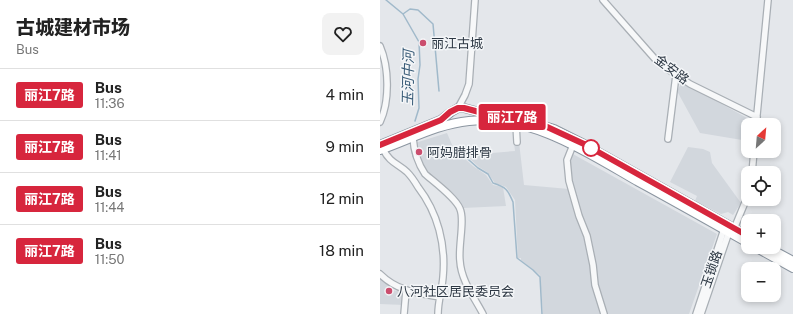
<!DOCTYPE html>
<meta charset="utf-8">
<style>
body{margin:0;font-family:"Public Sans","Noto Sans SC",sans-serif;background:#f2f2f2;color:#222;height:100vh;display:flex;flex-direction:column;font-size:15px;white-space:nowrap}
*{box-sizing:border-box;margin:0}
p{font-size:13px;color:#767676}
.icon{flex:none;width:22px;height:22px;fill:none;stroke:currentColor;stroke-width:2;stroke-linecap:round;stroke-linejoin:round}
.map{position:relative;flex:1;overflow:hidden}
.drawer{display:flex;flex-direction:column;background:#fff;width:380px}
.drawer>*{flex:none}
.badge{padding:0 8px;border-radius:3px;font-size:14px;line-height:26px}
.needle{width:26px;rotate:26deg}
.controls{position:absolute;left:361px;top:118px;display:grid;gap:8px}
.controls a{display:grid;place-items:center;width:40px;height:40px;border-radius:8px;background:#fff;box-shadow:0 2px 6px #0003;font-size:20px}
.map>.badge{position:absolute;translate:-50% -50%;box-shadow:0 0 0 2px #fff}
.round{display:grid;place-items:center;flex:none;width:42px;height:42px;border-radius:8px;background:#f2f2f2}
.summary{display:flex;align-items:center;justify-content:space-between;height:68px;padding:0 16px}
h1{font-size:19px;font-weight:800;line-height:30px}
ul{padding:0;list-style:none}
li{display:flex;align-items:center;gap:12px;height:52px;padding:0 16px;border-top:1px solid #e0e0e0}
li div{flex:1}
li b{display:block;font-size:15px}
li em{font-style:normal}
li .badge{min-width:44px;font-weight:700;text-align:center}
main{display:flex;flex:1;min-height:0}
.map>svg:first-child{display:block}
.built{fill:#d2d7dd}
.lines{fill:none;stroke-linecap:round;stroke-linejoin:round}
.stream{stroke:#a0b9ca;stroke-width:1.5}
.minor-casing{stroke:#a9afb5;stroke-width:8}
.highway-casing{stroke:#8c96a1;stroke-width:10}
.minor{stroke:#f7f8f9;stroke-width:5.5}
.highway{stroke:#fff;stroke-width:8}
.line-casing{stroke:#fff;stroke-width:9}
.line{stroke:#d7263d;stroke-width:6}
.poi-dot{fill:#cb4e6e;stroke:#f4f6f8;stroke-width:1.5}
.stop-dot{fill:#fff;stroke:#d7263d;stroke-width:2}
.labels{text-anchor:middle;stroke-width:3;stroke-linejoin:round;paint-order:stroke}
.poi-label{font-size:13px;fill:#2c3743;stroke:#f4f6f8;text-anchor:start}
.street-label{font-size:13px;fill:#2c3743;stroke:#f4f6f8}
.water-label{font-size:14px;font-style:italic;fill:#375a76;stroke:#f4f6f8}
</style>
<main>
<section class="drawer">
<div class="summary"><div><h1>古城建材市场</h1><p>Bus</p></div><a class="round"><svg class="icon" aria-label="heart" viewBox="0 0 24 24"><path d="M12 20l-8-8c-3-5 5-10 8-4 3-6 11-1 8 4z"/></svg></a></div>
<ul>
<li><span class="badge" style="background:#d7263d;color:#fff">丽江7路</span><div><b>Bus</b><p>11:36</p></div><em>4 min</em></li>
<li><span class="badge" style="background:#d7263d;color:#fff">丽江7路</span><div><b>Bus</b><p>11:41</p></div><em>9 min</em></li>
<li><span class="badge" style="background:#d7263d;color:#fff">丽江7路</span><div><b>Bus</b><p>11:44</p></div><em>12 min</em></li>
<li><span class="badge" style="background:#d7263d;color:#fff">丽江7路</span><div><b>Bus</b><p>11:50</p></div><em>18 min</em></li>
</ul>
</section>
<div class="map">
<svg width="413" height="314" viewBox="0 0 413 314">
<rect width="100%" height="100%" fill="#e4e7eb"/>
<path class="built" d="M 302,82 L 367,118 L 372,124 L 368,125 L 368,141 L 320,133 L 297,91 Z
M 67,133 L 73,147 L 75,146 L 77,152 L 93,166 L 106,175 L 113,185 L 123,187 L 126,206 L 83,208 L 41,166 L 35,143 Z
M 139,142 L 144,185 L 189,189 L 212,264 L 222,314 L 163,314 L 160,275 L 141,260 L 141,258 L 138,258 L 135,200 L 126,187 L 115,183 L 107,172 L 99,167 L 89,158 L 88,155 L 135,151 L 134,143 Z
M 308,147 L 323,149 L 330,152 L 332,163 L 361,203 L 353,215 L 348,212 L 341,214 L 315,201 L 317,196 L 290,182 Z
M 191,153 L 337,234 L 309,314 L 227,314 L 216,285 L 213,251 L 191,183 L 188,159 Z
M 0,275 L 10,284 L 10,290 L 25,292 L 24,305 L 0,304 Z"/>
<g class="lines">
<path class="stream" d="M 6,0 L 23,14 L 39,42 L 40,65 L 38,79 L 39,108 L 35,121
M 23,14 L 30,9 L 38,10 L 53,24 L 59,91
M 31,145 L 33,156 L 37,164
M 78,148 L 81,153 L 98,168 L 108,174 L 113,183 C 126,187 128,190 133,202 L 137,258 L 153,270 L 160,277 L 162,314"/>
<defs>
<path id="minor" d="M 223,0 L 275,59 L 289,70 L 310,84 L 377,117
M 0,46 C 9,67 10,101 0,122
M 78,108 L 85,95 L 89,84 L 95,0
M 136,124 L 137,142
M 376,125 L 388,0
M 33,138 C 34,152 37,162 45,174 C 54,182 76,198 80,209 C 85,220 78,247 80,261 C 81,280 94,297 103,314
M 288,139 L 296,75
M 193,145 L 187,160 L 189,181 L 199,216 L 207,236 L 213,265 L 215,285 L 224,314
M 3,149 C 10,163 17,163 27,172 C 31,176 35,182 38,187 C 58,213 66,245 63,277 C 62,290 58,301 58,314
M 372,173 L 374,151
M 354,229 L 368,195
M 0,274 C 17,291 37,293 60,297
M 24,314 L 26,291
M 316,314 L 345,226
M 321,314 L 350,229"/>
<path id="highway" d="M 0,145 L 61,120 L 71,112 L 78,108 L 84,108 L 103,113 L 148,121 L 174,129 L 204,144 L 368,236
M 0,150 C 29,140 58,124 89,121 C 152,115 205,151 257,181 C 294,201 331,222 368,243
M 375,247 L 413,268
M 387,247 L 413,261"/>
</defs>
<use href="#minor" class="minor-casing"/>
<use href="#highway" class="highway-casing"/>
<use href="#minor" class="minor"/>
<use href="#highway" class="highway"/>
</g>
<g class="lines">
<defs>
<path id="line" d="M 0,145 L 61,120 L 70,112 L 78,108 L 84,108 L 103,113 L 140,118 L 165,126 L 204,144 L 368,236"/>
</defs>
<use href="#line" class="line-casing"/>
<use href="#line" class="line"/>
</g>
<g class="poi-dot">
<circle cx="43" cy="43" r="4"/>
<circle cx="39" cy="152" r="4"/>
<circle cx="9" cy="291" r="4"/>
</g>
<circle class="stop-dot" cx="211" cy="148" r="8"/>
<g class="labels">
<g class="poi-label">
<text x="51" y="48">丽江古城</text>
<text x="47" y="157">阿妈腊排骨</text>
<text x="17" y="296">八河社区居民委员会</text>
</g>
<g class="street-label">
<text transform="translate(292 69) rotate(37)" y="5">金安路</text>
<text transform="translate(331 269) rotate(-71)" y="5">玉锁路</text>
</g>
<g class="water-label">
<text transform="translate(28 78) rotate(-89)" y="5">玉河中河</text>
</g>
</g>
</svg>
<div class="controls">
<a><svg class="needle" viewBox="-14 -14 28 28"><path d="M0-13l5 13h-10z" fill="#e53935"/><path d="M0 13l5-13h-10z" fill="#767676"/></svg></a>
<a><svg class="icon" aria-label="locate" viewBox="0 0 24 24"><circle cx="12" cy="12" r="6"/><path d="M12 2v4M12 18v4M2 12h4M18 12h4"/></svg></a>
<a>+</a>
<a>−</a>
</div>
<b class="badge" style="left:132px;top:117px;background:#d7263d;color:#fff">丽江7路</b>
</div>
</main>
